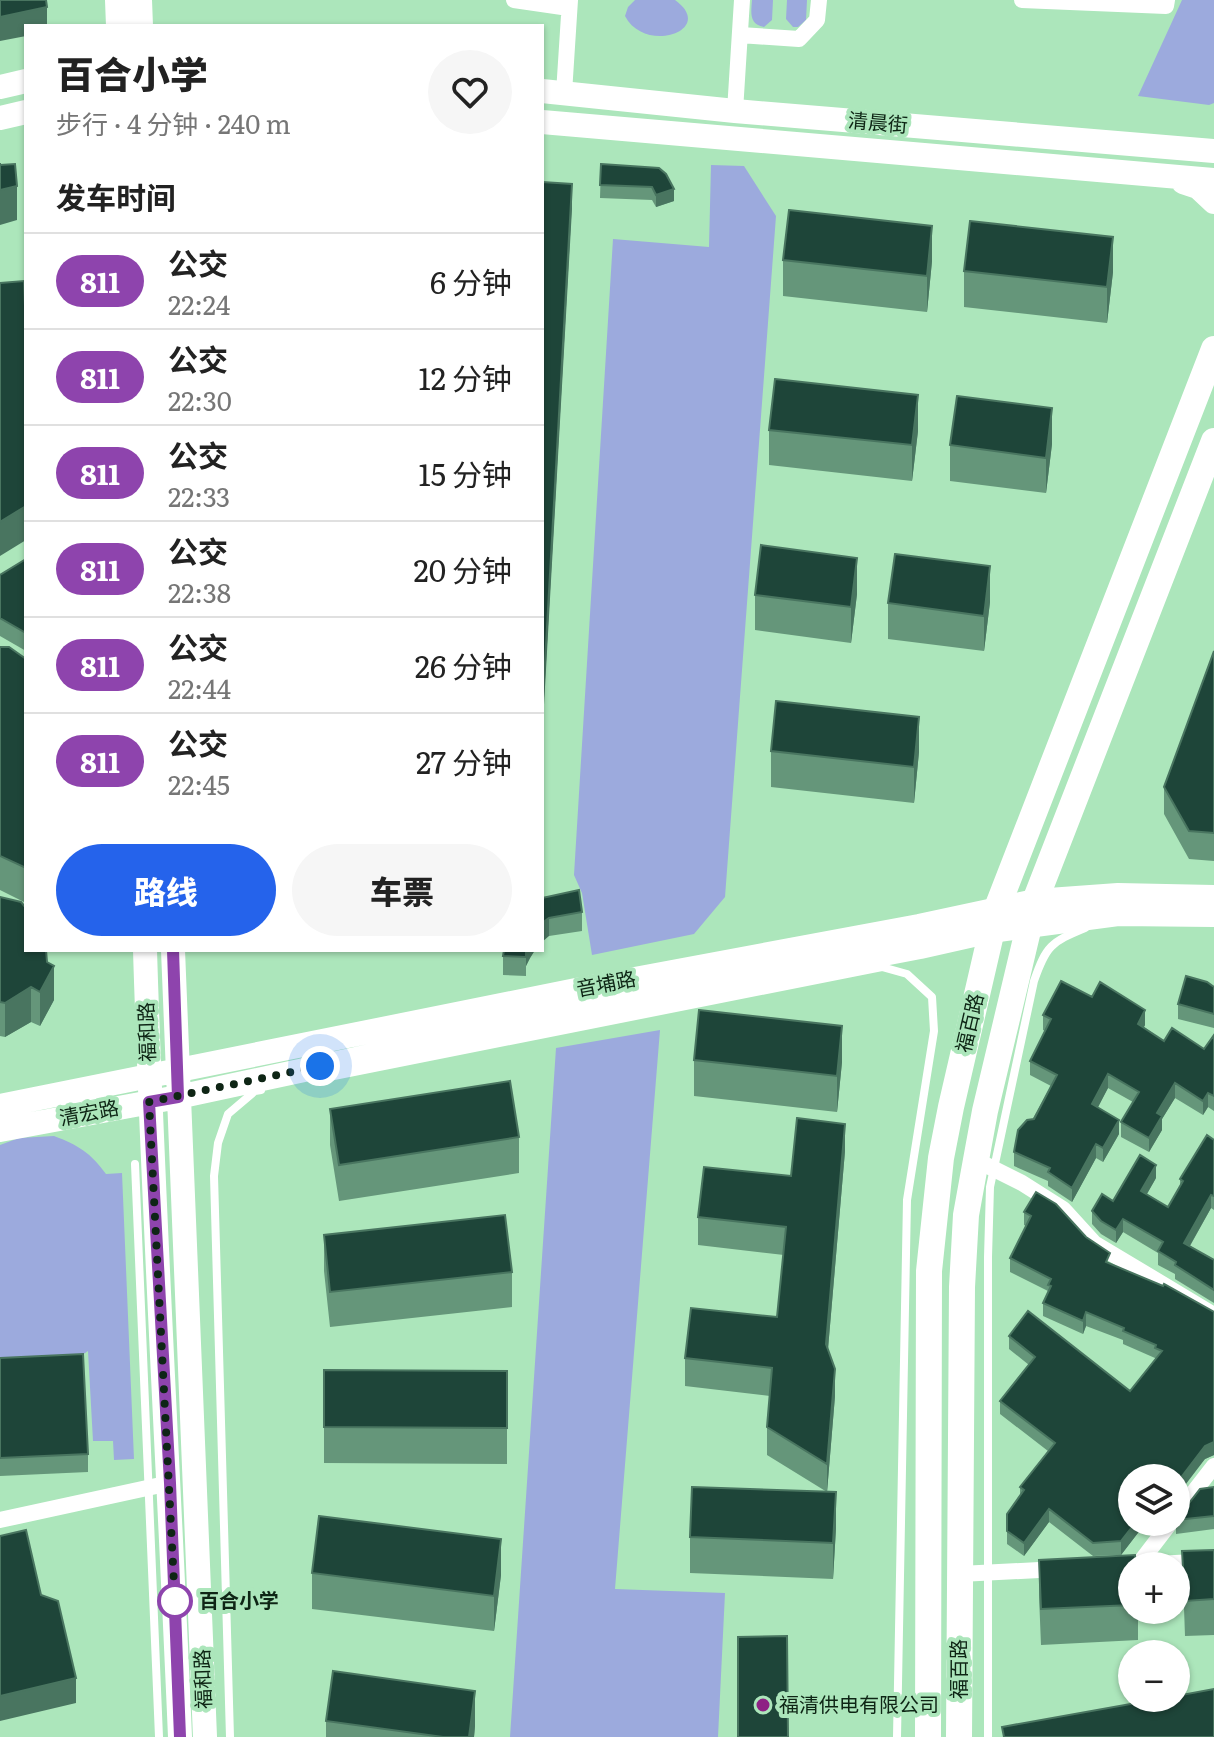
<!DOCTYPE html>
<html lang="zh">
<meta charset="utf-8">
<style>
body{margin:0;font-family:Literata,"Noto Sans SC",serif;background:#f6f6f6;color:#222;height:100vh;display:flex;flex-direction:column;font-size:30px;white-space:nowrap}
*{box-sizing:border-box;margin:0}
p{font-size:26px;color:#767676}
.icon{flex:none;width:44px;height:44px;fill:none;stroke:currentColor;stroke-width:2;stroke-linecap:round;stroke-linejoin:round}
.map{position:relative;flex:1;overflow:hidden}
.details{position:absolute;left:24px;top:24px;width:520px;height:928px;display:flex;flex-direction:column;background:#fff;border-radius:0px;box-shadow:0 2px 6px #0004}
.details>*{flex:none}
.badge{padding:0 16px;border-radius:26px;font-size:28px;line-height:52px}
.fabs{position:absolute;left:1118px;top:1464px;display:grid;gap:16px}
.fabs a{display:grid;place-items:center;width:72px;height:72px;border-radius:50%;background:#fff;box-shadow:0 2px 6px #0004;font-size:40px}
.you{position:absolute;width:40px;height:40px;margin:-20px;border:6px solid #fff;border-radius:50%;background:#1a73e8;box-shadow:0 0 0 12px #1a73e833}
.map>.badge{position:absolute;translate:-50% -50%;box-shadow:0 0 0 4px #fff}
h2{padding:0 32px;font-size:30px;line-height:72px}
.round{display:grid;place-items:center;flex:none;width:84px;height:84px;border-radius:42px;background:#f6f6f6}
.summary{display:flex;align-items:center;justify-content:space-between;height:136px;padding:0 32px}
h1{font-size:38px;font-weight:800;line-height:60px}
.action{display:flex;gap:16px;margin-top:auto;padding:16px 32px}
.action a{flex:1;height:92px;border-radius:48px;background:#2563eb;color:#fff;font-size:32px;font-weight:800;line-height:92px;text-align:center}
.action a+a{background:#f6f6f6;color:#222}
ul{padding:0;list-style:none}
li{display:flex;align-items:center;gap:24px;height:96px;padding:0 32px;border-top:2px solid #e0e0e0}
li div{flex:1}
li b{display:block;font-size:30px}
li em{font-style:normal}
li .badge{min-width:88px;font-weight:700;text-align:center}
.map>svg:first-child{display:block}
.green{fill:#9caadd}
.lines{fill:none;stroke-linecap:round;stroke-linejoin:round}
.lane{stroke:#fff;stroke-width:8}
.street{stroke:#fff;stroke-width:16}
.secondary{stroke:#fff;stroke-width:24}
.primary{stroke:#fff;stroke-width:26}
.wall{fill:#65967a}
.shaded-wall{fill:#497560}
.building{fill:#1e4539;stroke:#497560;stroke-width:2}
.line-casing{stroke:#fff;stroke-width:18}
.line{stroke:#8e44ad;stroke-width:12}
.walk{stroke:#0e2515;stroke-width:8;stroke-dasharray:0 14.4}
.stop-dot{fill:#fff;stroke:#8e44ad;stroke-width:4}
.poi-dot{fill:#8e2184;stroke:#ace6bb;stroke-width:3}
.labels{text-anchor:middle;stroke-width:8;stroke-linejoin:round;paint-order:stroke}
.street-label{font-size:20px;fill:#0e2515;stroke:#ace6bb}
.stop-label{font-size:20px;font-weight:bold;fill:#0e2515;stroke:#ace6bb;text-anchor:start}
.poi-label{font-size:20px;fill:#0e2515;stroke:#ace6bb;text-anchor:start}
</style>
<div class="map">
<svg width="1214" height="1737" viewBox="0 0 1214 1737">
<rect width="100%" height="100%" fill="#ace6bb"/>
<path class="green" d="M 635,0 L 675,0 C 717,30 645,55 625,16 L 628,7 Z
M 752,0 L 773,0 L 772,20 L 764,27 C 749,24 751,13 752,0 Z
M 787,0 L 807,0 L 806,20 L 798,27 L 793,27 L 786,19 Z
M 1182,0 L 1214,0 L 1214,103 L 1209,105 L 1138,96 Z
M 711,165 L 744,166 L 776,216 L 725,897 L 694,934 L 592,955 L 582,893 L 574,875 L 613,239 L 709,247 Z
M 660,1030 L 615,1589 L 725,1593 L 718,1737 L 510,1737 L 556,1048 Z
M 54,1136 C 78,1145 91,1153 106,1174 L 122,1173 L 134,1459 L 114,1460 L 113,1441 L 93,1441 L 88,1351 L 66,1366 L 0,1358 L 0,1145 L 19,1138 Z"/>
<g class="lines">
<path class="lane" d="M 334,1076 L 882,967 L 907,974 L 932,997 L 934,1031 L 907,1200 L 897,1737
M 135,1164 L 159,1737
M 230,1737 L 214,1176 L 218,1143 L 228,1114 L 255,1091 L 261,1090
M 988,1737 L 988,1257 L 990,1187 L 1034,981 C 1046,946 1051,942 1085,928"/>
<path class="street" d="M 514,0 L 569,8
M 1022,0 L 1166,6 L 1167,0
M 740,35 L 799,39 L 817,20 L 819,0
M 564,93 L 570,0
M 735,111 L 742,0
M 976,1160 L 1022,1183 L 1063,1209 L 1094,1243 L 1214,1315
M 1176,1515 L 1214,1466
M 0,1520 L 170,1483
M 1138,1565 L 1171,1522
M 1117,1566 L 1214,1561
M 960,1574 L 1058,1569"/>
<path class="secondary" d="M 117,0 L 118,26
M 140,0 L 141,26
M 0,87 L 26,81
M 542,91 L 735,111 L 1214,151
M 0,118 L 26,112
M 542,122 L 1214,180
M 1183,182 L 1198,187 L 1214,202
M 145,950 C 153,1212 169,1475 180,1737
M 173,950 L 205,1737
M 0,1106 L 576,990 L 919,926 L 1035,901 L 1118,895 L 1214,897
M 0,1130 L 178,1097 L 519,1024 L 920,947 L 991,931 L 1118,914 L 1214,915"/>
<path class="primary" d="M 928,1737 L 929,1271 L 941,1158 L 951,1107 L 997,908 L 1214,349
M 959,1737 L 962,1287 L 966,1215 L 976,1160 L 985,1111 L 1035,901 L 1214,441"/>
</g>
<path class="wall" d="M 601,164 L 666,174 L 674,201 L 656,207 L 652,200 L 600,198 Z
M 783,260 L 932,261 L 927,312 L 783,296 Z
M 964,271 L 1113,272 L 1107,323 L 964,307 Z
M 769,430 L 918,431 L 912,481 L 769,465 Z
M 1052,444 L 1046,493 L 950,481 L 950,445 Z
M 26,559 L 26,651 L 0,636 L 0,575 Z
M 857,594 L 851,643 L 755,630 L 755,595 Z
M 990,602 L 984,651 L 888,639 L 888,603 Z
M 0,647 L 26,659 L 26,903 L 0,890 Z
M 1214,651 L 1214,861 L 1189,859 L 1164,814 L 1164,787 Z
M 771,751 L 919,752 L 914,803 L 771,787 Z
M 0,897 L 54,1000 L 40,1026 L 31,1022 L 5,1037 L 0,1036 Z
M 542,898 L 582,912 L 582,931 L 549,936 Z
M 504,950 L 535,950 L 530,958 L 526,966 L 526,976 L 503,975 L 503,956 Z
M 1214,987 L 1214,1028 L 1178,1019 L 1178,1004 Z
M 1043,1015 L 1145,1025 L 1144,1027 L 1164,1041 L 1204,1049 L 1214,1035 L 1214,1111 L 1208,1107 L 1203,1115 L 1175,1098 L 1162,1119 L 1162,1130 L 1149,1152 L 1121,1137 L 1121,1122 L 1133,1102 L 1108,1088 L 1097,1108 L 1119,1134 L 1103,1162 L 1096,1158 L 1072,1202 L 1048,1186 L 1048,1181 L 1014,1166 L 1014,1152 L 1051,1086 L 1030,1075 L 1030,1061 L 1045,1031 L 1043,1030 Z
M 694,1060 L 842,1062 L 837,1112 L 694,1096 Z
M 330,1109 L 519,1137 L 519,1173 L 339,1201 L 330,1145 Z
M 1214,1140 L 1214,1210 L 1211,1208 L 1190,1246 L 1214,1260 L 1214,1303 L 1175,1279 L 1175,1274 L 1158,1265 L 1158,1253 L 1123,1232 L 1116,1243 L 1101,1234 L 1092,1224 L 1092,1211 L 1156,1178 L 1147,1194 L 1168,1207 L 1180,1186 L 1180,1179 Z
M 845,1151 L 828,1349 L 835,1396 L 827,1492 L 767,1455 L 767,1427 L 770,1396 L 685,1386 L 685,1358 L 777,1317 L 784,1255 L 698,1245 L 698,1217 Z
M 1024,1212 L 1110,1264 L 1214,1312 L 1214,1455 L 1205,1459 L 1176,1478 L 1132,1522 L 1157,1522 L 1151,1531 L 1144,1525 L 1121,1555 L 1093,1556 L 1049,1522 L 1024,1556 L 1007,1544 L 1007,1514 L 1020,1496 L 1020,1487 L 1048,1451 L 1000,1414 L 1000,1401 L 1029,1365 L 1009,1349 L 1009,1336 L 1130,1391 L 1155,1360 L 1155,1358 L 1123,1344 L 1123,1340 L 1086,1326 L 1083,1334 L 1043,1316 L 1043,1303 L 1048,1291 L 1010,1272 L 1010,1258 L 1026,1226 L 1024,1225 Z
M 324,1235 L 512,1272 L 512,1307 L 330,1327 L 324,1271 Z
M 0,1358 L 88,1454 L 88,1472 L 0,1476 Z
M 324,1370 L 507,1371 L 507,1464 L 324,1463 Z
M 1214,1487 L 1214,1529 L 1176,1534 L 1176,1520 Z
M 836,1528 L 833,1579 L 690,1573 L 690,1537 Z
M 1214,1550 L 1214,1635 L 1185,1636 L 1182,1551 Z
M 1039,1560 L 1132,1566 L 1132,1610 L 1138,1610 L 1138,1640 L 1041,1645 L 1039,1596 Z
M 312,1573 L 501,1575 L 494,1631 L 312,1609 Z
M 326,1721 L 475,1726 L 474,1737 L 326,1737 Z"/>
<path class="shaded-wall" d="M 47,7 L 47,26 L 26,26 L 26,36 L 0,41 L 0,17 Z
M 572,184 L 572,209 L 542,740 L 542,715 Z
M 17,186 L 17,220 L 0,225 L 0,190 Z
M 674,189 L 674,201 L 656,207 L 656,195 Z
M 932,226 L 932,261 L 927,312 L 927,276 Z
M 1113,237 L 1113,272 L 1107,323 L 1107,287 Z
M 918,395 L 918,431 L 912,481 L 912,445 Z
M 1052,408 L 1052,444 L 1046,493 L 1046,458 Z
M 26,506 L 26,540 L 0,556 L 0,522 Z
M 857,558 L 857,594 L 851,643 L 851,607 Z
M 990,566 L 990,602 L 984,651 L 984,616 Z
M 919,717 L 919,752 L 914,803 L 914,767 Z
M 549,918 L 549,936 L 542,942 L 542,923 Z
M 526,950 L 535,950 L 530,958 L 526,966 Z
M 54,966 L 54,1000 L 40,1026 L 40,992 Z
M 31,987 L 31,1022 L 5,1037 L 5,1003 Z
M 1145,1010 L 1145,1025 L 1138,1038 L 1138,1024 Z
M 842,1026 L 842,1062 L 837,1112 L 837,1076 Z
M 1108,1074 L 1108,1088 L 1092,1119 L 1092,1104 Z
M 1175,1083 L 1175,1098 L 1162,1119 L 1162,1130 L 1149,1152 L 1149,1138 L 1157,1113 Z
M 1208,1093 L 1208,1107 L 1203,1115 L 1203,1101 Z
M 1119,1120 L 1119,1134 L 1103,1162 L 1103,1148 Z
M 845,1124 L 845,1151 L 826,1372 L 826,1344 Z
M 1096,1144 L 1096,1158 L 1072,1202 L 1072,1188 Z
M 1156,1165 L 1156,1178 L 1141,1204 L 1141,1191 Z
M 1211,1195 L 1211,1208 L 1184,1256 L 1184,1243 Z
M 1123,1219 L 1123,1232 L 1116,1243 L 1116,1230 Z
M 1086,1312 L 1086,1326 L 1083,1334 L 1083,1321 Z
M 835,1369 L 835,1396 L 827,1492 L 827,1464 Z
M 1214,1442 L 1214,1455 L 1205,1459 L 1176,1497 L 1176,1484 L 1205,1446 Z
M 836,1492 L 836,1528 L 833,1579 L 833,1543 Z
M 1049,1509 L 1049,1522 L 1024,1556 L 1024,1543 Z
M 1136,1522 L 1144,1522 L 1144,1525 L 1121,1555 L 1121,1541 Z
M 1151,1522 L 1157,1522 L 1151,1531 Z
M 501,1539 L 501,1575 L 494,1631 L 494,1596 Z
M 76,1678 L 76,1703 L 0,1721 L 0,1696 Z
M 475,1691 L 475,1726 L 474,1737 L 469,1737 Z"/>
<path class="building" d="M 0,0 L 46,0 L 47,7 L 0,17 Z
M 0,163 L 0,165 L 15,164 L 17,186 L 0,190 Z
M 601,164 L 659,168 L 666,174 L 674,189 L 656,195 L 652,187 L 600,185 Z
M 542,182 L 572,184 L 542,715 Z
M 789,210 L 932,226 L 927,276 L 783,260 Z
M 970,221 L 1113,237 L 1107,287 L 964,271 Z
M 24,281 L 26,331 L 26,506 L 0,522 L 0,283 Z
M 775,379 L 918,395 L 912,445 L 769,430 Z
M 957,396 L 1052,408 L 1046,458 L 950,445 Z
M 761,545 L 857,558 L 851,607 L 755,595 Z
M 895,554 L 990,566 L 984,616 L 888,603 Z
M 26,559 L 26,633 L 0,618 L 0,575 Z
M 0,647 L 9,647 L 26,659 L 26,868 L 0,856 Z
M 1214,651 L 1214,833 L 1189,831 L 1164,787 Z
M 776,701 L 919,717 L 914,767 L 771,751 Z
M 579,890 L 582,912 L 549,918 L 542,923 L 542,898 Z
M 0,897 L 21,902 L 26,908 L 26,950 L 46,950 L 47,962 L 54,966 L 40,992 L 31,987 L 5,1003 L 0,1002 Z
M 504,950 L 526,950 L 526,957 L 503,956 Z
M 1186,976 L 1207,982 L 1214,987 L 1214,1014 L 1178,1004 Z
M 1061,981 L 1092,997 L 1100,982 L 1145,1010 L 1138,1024 L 1164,1041 L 1172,1028 L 1204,1049 L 1214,1035 L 1214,1096 L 1208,1093 L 1203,1101 L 1175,1083 L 1157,1113 L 1162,1116 L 1149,1138 L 1121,1122 L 1139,1092 L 1108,1074 L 1092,1104 L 1119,1120 L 1103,1148 L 1096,1144 L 1072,1188 L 1048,1172 L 1050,1168 L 1014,1152 L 1018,1130 L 1027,1120 L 1034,1119 L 1057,1075 L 1030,1061 L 1051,1019 L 1043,1015 Z
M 699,1010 L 842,1026 L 837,1076 L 694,1060 Z
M 510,1081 L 519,1137 L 339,1165 L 330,1109 Z
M 797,1118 L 845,1124 L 826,1344 L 835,1369 L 827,1464 L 767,1427 L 772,1368 L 685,1358 L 691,1308 L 777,1317 L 786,1227 L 698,1217 L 704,1167 L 791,1176 Z
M 1207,1135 L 1214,1140 L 1214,1196 L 1211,1195 L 1184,1243 L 1214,1260 L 1214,1290 L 1175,1265 L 1176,1262 L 1158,1251 L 1163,1242 L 1123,1219 L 1116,1230 L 1101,1221 L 1092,1211 L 1102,1194 L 1113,1201 L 1140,1155 L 1156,1165 L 1141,1191 L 1168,1207 L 1183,1181 L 1180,1179 Z
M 1036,1192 L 1056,1204 L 1086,1237 L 1110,1253 L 1106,1262 L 1163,1286 L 1164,1284 L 1214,1312 L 1214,1442 L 1205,1446 L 1176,1484 L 1176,1478 L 1132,1478 L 1132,1522 L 1136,1522 L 1121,1541 L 1093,1543 L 1049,1509 L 1024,1543 L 1007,1531 L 1007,1514 L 1024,1490 L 1020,1487 L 1055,1443 L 1000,1401 L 1035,1357 L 1009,1336 L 1028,1311 L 1130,1391 L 1162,1351 L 1155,1348 L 1156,1345 L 1123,1331 L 1124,1328 L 1086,1312 L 1083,1321 L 1043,1303 L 1051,1286 L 1048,1285 L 1051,1279 L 1010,1258 L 1031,1216 L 1024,1212 Z
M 505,1215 L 512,1272 L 330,1292 L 324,1235 Z
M 83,1354 L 88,1454 L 0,1458 L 0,1358 Z
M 324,1370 L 507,1371 L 507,1428 L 324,1427 Z
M 692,1487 L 836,1492 L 833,1543 L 690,1537 Z
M 1214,1487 L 1214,1516 L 1176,1520 L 1200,1489 Z
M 319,1516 L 501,1539 L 494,1596 L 312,1573 Z
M 26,1530 L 41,1595 L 58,1601 L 76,1678 L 0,1696 L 0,1536 Z
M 1214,1550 L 1214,1599 L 1185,1601 L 1182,1551 Z
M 1135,1555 L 1136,1566 L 1132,1566 L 1132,1605 L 1041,1609 L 1039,1560 Z
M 787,1636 L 788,1737 L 738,1737 L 738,1637 Z
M 333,1671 L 475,1691 L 469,1737 L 443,1737 L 326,1721 Z
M 1214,1689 L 1214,1737 L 1004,1737 L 1002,1727 L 1164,1698 L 1176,1698 L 1176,1696 Z"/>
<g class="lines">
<defs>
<path id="line" d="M 173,950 L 178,1097 L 149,1102 L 170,1483 L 180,1737"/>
</defs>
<use href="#line" class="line-casing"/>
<use href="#line" class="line"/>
<path class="walk" d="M 175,1601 L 175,1603 L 149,1102 L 320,1066"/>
</g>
<circle class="stop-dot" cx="175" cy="1601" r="16"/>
<circle class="poi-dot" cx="763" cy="1705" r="8"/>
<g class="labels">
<g class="street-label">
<text transform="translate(878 123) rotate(5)" y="7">清晨街</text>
<text transform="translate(606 984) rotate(-11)" y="7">音埔路</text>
<text transform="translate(970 1023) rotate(-77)" y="7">福百路</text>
<text transform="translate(147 1032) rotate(-92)" y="7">福和路</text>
<text transform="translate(89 1113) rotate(-11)" y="7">清宏路</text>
<text transform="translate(959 1669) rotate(-90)" y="7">福百路</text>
<text transform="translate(203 1679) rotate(-92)" y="7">福和路</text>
</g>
<g class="stop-label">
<text x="199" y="1608">百合小学</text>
</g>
<g class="poi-label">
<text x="779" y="1712">福清供电有限公司</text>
</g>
</g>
</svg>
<div class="fabs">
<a><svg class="icon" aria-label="layers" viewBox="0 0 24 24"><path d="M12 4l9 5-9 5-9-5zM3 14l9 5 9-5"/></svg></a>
<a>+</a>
<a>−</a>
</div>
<div class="you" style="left:320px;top:1066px"></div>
<section class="details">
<div class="summary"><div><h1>百合小学</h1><p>步行 · 4 分钟 · 240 m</p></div><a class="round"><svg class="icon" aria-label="heart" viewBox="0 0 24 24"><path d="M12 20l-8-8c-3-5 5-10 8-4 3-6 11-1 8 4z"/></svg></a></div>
<h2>发车时间</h2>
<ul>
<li><span class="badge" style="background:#8e44ad;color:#fff">811</span><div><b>公交</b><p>22:24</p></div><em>6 分钟</em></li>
<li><span class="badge" style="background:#8e44ad;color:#fff">811</span><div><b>公交</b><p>22:30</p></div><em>12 分钟</em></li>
<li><span class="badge" style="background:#8e44ad;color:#fff">811</span><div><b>公交</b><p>22:33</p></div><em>15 分钟</em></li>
<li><span class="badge" style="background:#8e44ad;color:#fff">811</span><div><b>公交</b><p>22:38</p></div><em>20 分钟</em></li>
<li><span class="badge" style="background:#8e44ad;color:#fff">811</span><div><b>公交</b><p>22:44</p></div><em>26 分钟</em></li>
<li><span class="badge" style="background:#8e44ad;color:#fff">811</span><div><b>公交</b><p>22:45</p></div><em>27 分钟</em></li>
</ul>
<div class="action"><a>路线</a><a>车票</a></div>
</section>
</div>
